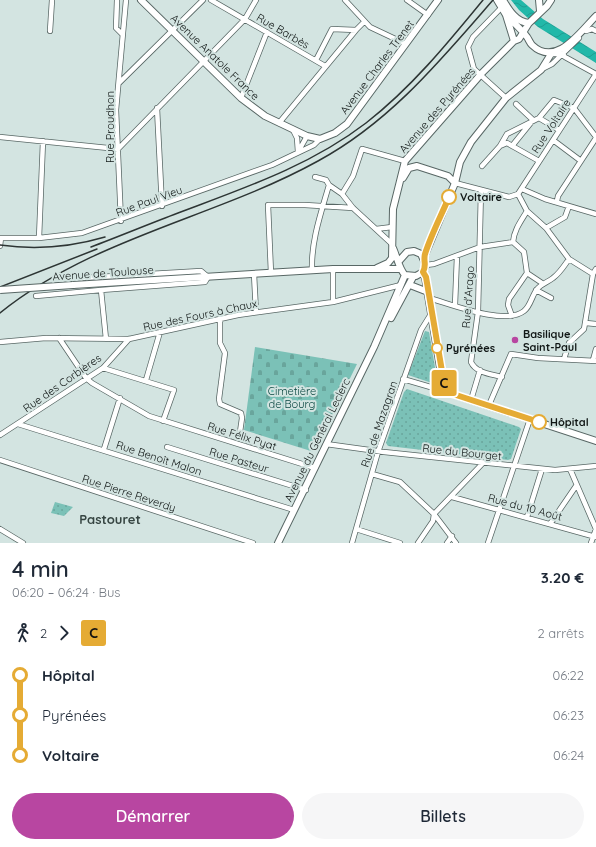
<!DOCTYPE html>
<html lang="fr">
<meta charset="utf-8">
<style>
body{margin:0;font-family:Quicksand,sans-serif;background:#f6f6f7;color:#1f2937;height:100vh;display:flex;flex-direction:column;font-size:15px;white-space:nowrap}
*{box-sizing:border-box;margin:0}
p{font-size:13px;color:#747a83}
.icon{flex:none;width:22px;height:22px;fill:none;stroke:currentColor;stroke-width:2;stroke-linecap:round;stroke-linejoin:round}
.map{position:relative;height:543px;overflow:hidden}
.panel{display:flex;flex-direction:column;background:#fff;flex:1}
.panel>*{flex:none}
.badge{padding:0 8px;border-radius:3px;font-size:14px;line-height:26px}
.map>.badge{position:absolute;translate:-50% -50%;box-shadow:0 0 0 2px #fff}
.legs{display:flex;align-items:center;gap:6px;height:44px;padding:0 12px;font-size:13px}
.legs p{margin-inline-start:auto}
.head{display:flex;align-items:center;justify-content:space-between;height:68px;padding:0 12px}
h1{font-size:22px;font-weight:600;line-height:30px}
.primary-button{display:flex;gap:8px;margin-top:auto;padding:8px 12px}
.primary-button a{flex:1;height:46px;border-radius:24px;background:#b846a1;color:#fff;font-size:16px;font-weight:600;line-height:46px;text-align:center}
.primary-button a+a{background:#f6f6f7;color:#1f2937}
ul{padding:0 12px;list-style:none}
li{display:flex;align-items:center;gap:14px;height:40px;font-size:15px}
li i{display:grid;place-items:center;width:6px;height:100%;margin:0 5px;background:currentColor}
li i::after{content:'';width:10px;height:10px;margin:-5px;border:3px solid;border-radius:50%;background:#fff}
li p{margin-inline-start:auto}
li:first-child i{background:linear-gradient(#0000 50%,currentColor 0)}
li:last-child i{background:linear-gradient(currentColor 50%,#0000 0)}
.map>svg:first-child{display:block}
.cemetery{fill:url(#cemetery-stones)}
.park{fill:url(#park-dots)}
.water{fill:url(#water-waves)}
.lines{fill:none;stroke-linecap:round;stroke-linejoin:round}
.street-tunnel{stroke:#b6c5c2;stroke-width:4.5;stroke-dasharray:4.5 2;stroke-linecap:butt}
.street-casing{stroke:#586765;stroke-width:6}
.secondary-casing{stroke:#586765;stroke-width:8}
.street{stroke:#fff;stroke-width:4.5}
.secondary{stroke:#fff;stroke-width:6}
.rail{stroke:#2d3534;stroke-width:1.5}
.secondary-bridge-casing{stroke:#586765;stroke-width:8;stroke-linecap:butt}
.secondary-bridge{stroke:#fff;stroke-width:6}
.line-1-casing{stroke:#fff;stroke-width:9}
.line-1{stroke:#e5ab34;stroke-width:6}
.stop-1-dot{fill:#fff;stroke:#e5ab34;stroke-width:2}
.poi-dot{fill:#b846a1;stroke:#d3e4e1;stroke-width:1.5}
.labels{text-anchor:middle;stroke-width:4;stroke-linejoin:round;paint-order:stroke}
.street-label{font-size:11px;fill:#101615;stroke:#d3e4e1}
.stop-label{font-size:11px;font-weight:bold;fill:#101615;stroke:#d3e4e1;text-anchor:start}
.poi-label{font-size:11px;font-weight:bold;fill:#101615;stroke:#d3e4e1;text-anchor:start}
.park-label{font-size:11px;fill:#0b4842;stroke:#d3e4e1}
.quarter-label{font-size:13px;font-weight:bold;fill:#364542;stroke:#d3e4e1}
</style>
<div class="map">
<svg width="596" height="543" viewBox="0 0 596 543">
<defs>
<pattern id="cemetery-stones" width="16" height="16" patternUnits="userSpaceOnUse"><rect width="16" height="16" fill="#7bc1b7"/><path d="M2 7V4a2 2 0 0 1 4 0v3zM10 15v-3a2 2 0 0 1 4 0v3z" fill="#69a59c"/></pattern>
<pattern id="park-dots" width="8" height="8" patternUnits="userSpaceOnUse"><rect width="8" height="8" fill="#7bc1b7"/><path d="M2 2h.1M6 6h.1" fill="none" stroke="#69a59c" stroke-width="1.8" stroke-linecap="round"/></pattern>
<pattern id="water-waves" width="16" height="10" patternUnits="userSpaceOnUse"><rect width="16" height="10" fill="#22b8a9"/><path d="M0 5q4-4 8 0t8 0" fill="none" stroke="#1e9d91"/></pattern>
</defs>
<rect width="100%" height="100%" fill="#d3e4e1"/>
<path class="cemetery" d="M 255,347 L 357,364 L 314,452 L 244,430 Z"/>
<path class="park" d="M 425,331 L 429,332 L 438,385 L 408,375 Z
M 407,389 L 519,427 L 521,429 L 511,459 L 508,460 L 388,446 L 386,443 L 404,392 Z
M 55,502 L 73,507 L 64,516 L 51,513 Z"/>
<path class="water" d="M 511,0 L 521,0 L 543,19 L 596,52 L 596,63 L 538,27 L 519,10 Z"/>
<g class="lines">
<path class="street-tunnel" d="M 237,439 L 240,432"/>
<defs>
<path id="street" d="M 117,0 L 116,28 L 122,34
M 211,0 L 325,66
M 345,0 L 370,27 L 406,44
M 407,0 L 428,15
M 502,7 L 473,37 L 468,47 L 474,69 L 506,98
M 50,31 L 52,0
M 586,31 L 592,29 L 596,31
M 551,54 L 563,54 L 565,57 L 596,74
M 316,60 L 332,29 L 356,30 L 364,22
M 542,69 L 552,64 L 579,38
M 119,83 L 203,0
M 241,98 L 267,32
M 157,108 L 162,206
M 574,108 L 596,137
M 539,118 L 554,100 L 574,108
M 279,123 L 356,30
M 293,130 L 297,138 L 298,152
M 0,137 L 118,149 L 245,19 L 256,0
M 553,140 L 581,161
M 500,146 L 507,143 L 539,161
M 512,146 L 533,120 L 516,104
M 298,152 L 307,136
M 482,166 L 500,146 L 507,134 L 539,118 L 559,130
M 315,177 L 326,180 L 329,185 L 342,194 L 353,208 L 392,244
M 455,183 L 509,197 L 518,194 L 596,74
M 522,189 L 545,199 L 596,214
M 481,190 L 478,312 L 471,362 C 476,373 491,374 502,377
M 342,194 L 353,176 L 362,149 L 405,161
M 518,194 L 527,211 L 546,228 L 569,259 L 593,274
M 557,201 L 558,196 L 596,138
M 121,221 L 116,110 L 126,0
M 546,228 L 565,217 L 569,206
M 376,229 L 392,227
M 0,238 L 39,238 L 82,233 L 272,165 L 314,145 L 320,139
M 39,238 L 43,141
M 0,246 L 1,238
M 426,265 L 434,264 L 480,247 L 513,242
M 333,269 L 333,302
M 312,270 C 311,241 321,213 329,185
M 271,273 L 268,205 L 305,205 L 353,208
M 527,273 L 542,283
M 254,274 L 256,312
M 81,278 L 201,271 L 208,277 L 205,282 L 101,290 L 106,339
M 536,290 L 551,298
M 36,296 L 101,290
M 429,298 C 451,304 505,326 524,311 C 531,306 532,294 538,288 C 543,283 548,282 553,278 C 560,273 564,266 569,259
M 455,305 L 457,256
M 512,316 L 508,305 L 509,299 L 527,273 L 524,252 L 513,242 C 514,230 521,221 527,211
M 220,319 L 220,343 L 225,353 L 219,399 L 220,404 L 241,413 L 242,418 L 240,432
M 586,323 L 596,324
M 59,338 L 86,378 L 92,383 L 149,416 L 315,468
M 0,342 L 46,338 L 129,339 L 238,315 L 333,302 L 401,285
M 564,359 L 569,343 L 584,329 L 593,274 L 596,269
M 593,360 L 596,349
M 103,368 L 174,390 L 163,421
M 403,379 L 451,393
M 146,380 L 160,332
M 471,400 L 480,370
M 489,405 L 511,354 L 538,358 L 596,361
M 18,424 L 294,510
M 0,435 L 103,368 L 129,339
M 326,444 L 384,452 L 555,470 L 596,466
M 167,447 L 306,490
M 104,449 L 120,398
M 0,460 L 253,543
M 570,469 L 596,529
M 372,474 L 400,482 L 434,514 L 456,543
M 452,497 L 596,537
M 527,517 L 542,469
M 550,524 L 576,486
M 0,529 L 23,543
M 356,529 L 400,543
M 352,543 L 378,452 L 421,330 L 431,314
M 418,543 L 433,521 L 434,514 L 483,463
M 447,543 L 452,536
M 488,543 L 530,419
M 591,543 L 596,529"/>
<path id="secondary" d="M 141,0 L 241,98 L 265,116 L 307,136 L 320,139 L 335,133 L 347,124 L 438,0
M 497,0 L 506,15 L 514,41
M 503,0 C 509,10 516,22 529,23
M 539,0 L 540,11
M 506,15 C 513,22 521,29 527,37 C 529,40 530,43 532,45 C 556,68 580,32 596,16
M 403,178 L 409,168 L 417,166 L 448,176 L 455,183
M 393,248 C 397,257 399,269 405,275 L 416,276 L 423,272 L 426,265 L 421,254 L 414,251 L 407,252 L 399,261
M 424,257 L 455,183 L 460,162 L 471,142 L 506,98 L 541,70 L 551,54
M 377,268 L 388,263 L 392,258 L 393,209 L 405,161 L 482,73 L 514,41 L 519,39 L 529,23 L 547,6 L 551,0
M 423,272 L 425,277 L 441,373 L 447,389 L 453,394 L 596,441
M 73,285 L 333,269 L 400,269
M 410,285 L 428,292
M 391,318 L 413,277
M 278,543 L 374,347 L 405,275"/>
</defs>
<use href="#street" class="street-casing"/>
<use href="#secondary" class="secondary-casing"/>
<use href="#street" class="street"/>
<use href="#secondary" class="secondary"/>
<path class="rail" d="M 0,245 C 35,250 71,247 105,237
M 91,247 C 120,236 149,224 178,213 C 244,188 310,166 366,123 C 411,88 447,44 483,0
M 0,287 L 97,249
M 0,313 C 94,237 215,218 318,161 C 390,122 440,61 493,0"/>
<defs>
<path id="secondary-bridge" d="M 0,290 L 73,285"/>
</defs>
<use href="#secondary-bridge" class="secondary-bridge-casing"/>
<use href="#secondary-bridge" class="secondary-bridge"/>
</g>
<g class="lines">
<defs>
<path id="line-1" d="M 449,197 C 441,216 431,235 425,254 C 423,261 427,265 423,272 L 426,277 L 444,383 L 447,389 L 453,394 L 539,422"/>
</defs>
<use href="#line-1" class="line-1-casing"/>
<use href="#line-1" class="line-1"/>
</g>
<g class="stop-1-dot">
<circle cx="449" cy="197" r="7"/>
<circle cx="437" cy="348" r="5"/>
<circle cx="539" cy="422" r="7"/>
</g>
<circle class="poi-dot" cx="515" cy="340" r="4"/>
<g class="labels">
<g class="street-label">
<text transform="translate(283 31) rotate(30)" y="4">Rue Barbès</text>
<text transform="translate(215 57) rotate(44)" y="4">Avenue Anatole France</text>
<text transform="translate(377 67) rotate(-53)" y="4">Avenue Charles Trenet</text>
<text transform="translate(437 110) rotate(-49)" y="4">Avenue des Pyrénées</text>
<text transform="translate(551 126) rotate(-57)" y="4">Rue Voltaire</text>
<text transform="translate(110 127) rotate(-90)" y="4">Rue Proudhon</text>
<text transform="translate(149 201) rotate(-20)" y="4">Rue Paul Vieu</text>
<text transform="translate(103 273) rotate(-4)" y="4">Avenue de Toulouse</text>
<text transform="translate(468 297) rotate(-86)" y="4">Rue d'Arago</text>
<text transform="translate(200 315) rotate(-12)" y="4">Rue des Fours à Chaux</text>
<text transform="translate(62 383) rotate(-35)" y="4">Rue des Corbières</text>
<text transform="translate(379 424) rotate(-71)" y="4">Rue de Mazagran</text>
<text transform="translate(242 436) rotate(17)" y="4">Rue Félix Pyat</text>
<text transform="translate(317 440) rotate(-64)" y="4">Avenue du Général Leclerc</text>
<text transform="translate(462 452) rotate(6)" y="4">Rue du Bourget</text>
<text transform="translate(159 458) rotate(18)" y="4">Rue Benoît Malon</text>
<text transform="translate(239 460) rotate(17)" y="4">Rue Pasteur</text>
<text transform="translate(129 493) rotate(18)" y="4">Rue Pierre Reverdy</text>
<text transform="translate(525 507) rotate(15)" y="4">Rue du 10 Août</text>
</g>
<g class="stop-label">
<text x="460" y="201">Voltaire</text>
<text x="446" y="352">Pyrénées</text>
<text x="550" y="426">Hôpital</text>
</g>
<g class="poi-label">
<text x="523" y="338">Basilique<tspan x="523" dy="13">Saint-Paul</tspan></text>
</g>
<g class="park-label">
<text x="292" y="395">Cimetière<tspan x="292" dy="13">de Bourg</tspan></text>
</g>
<g class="quarter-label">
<text x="110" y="524">Pastouret</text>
</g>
</g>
</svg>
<b class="badge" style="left:444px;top:383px;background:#e5ab34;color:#111">C</b>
</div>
<section class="panel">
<div class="head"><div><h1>4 min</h1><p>06:20 – 06:24 · Bus</p></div><b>3.20 €</b></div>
<div class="legs"><svg class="icon" aria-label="walk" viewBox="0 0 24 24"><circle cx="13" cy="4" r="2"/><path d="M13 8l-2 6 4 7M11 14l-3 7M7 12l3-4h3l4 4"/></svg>2<svg class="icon" aria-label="forward" viewBox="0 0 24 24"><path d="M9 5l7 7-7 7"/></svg><b class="badge" style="background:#e5ab34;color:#111">C</b><p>2 arrêts</p></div>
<ul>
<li><i style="color:#e5ab34"></i><b>Hôpital</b><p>06:22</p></li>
<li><i style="color:#e5ab34"></i><span>Pyrénées</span><p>06:23</p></li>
<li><i style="color:#e5ab34"></i><b>Voltaire</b><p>06:24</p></li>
</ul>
<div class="primary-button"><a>Démarrer</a><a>Billets</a></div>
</section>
